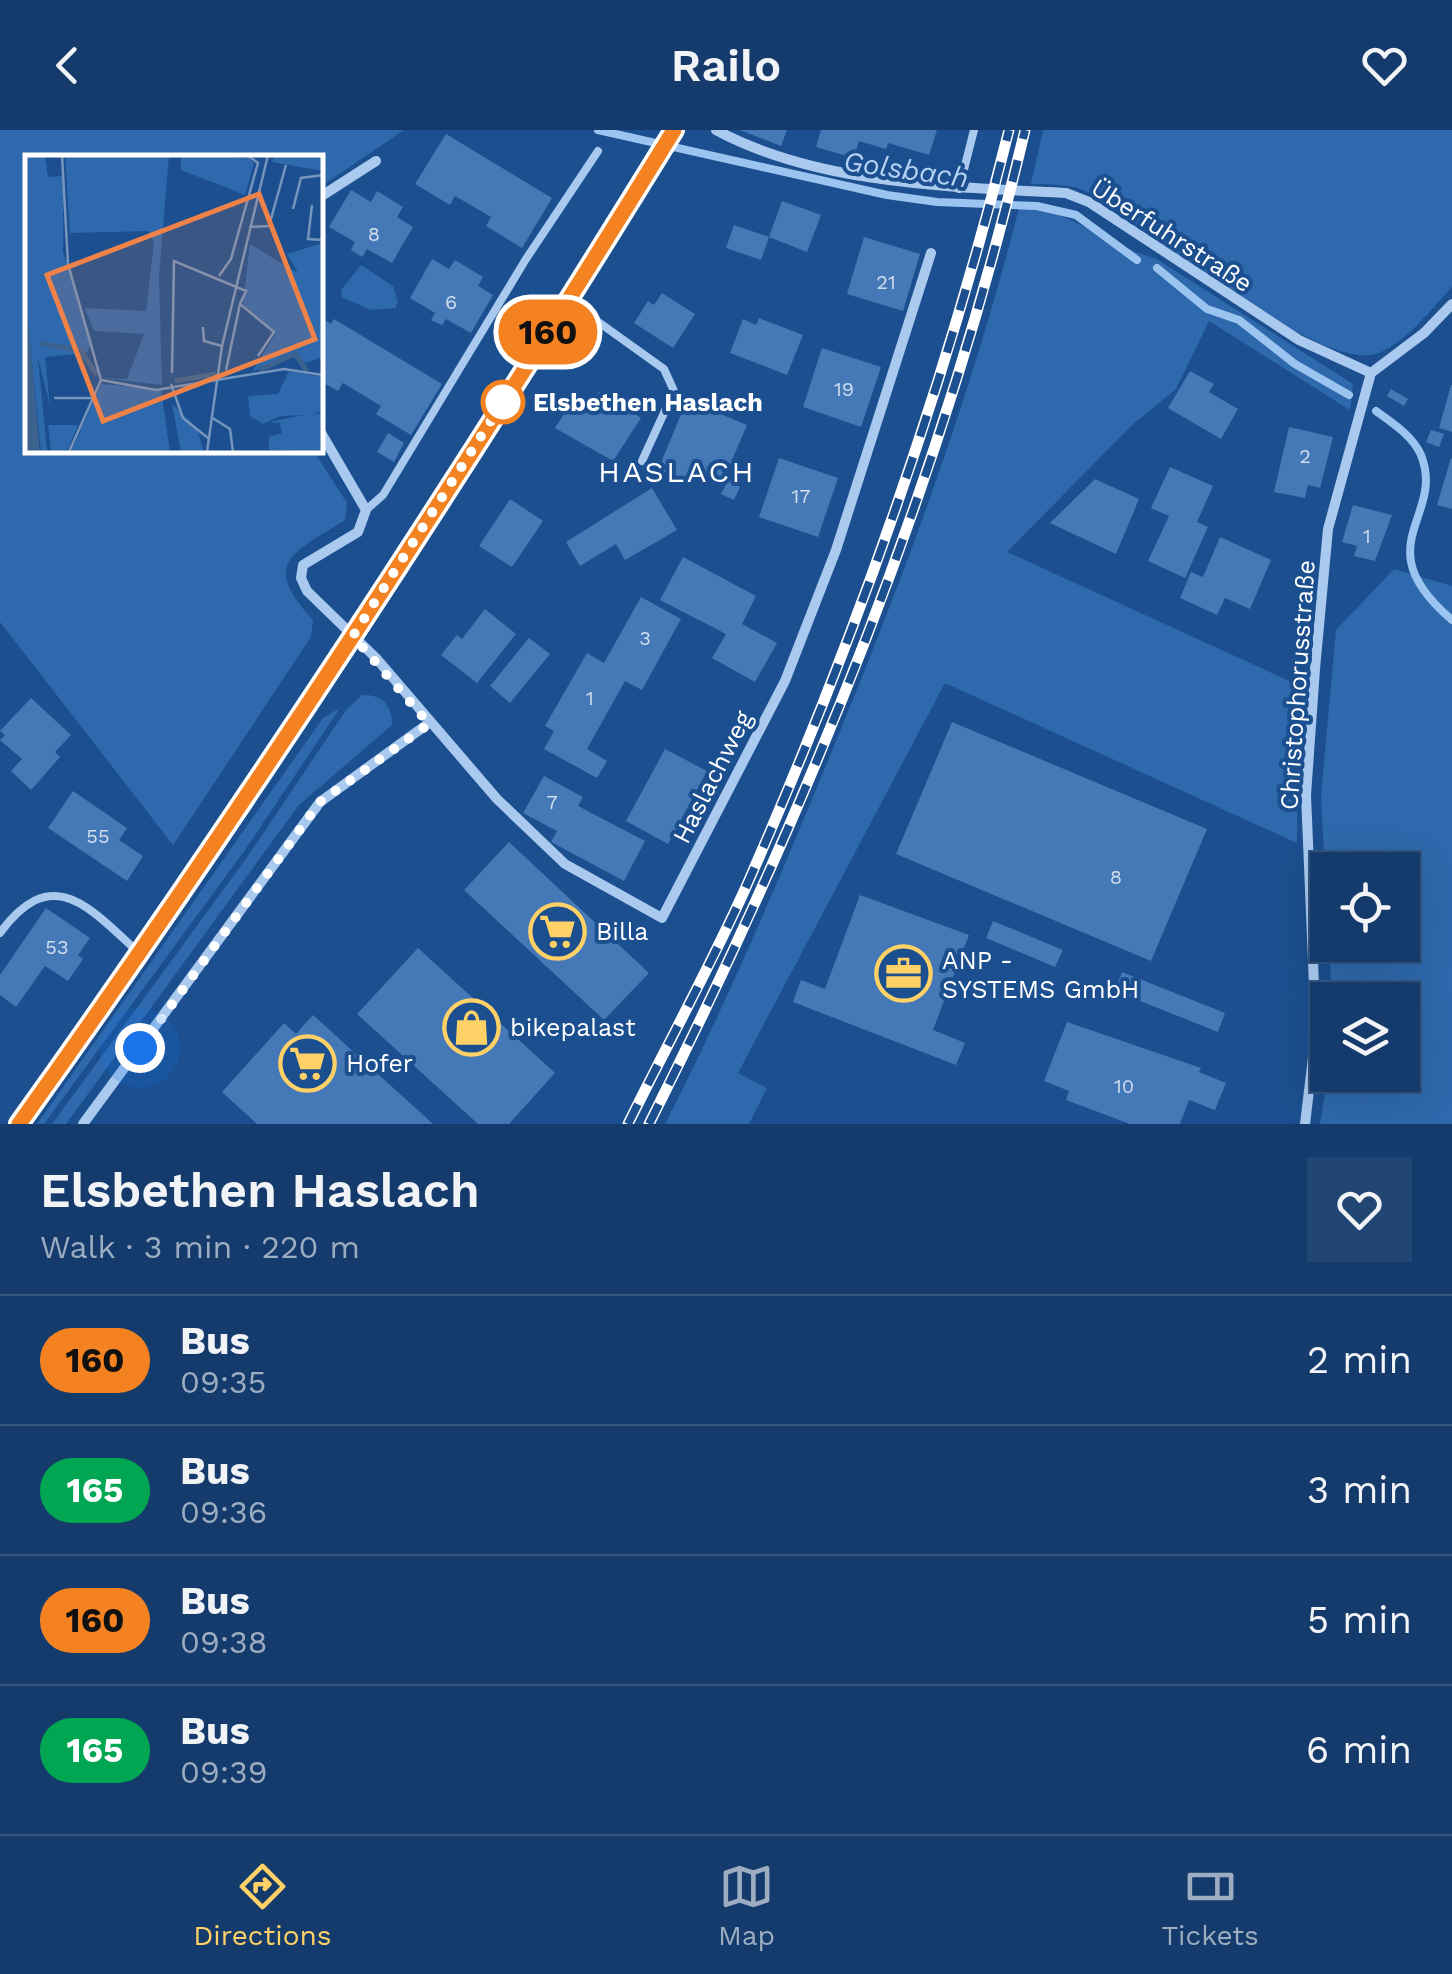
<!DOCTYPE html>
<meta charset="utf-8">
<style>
body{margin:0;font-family:"Work Sans",sans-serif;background:#214673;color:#f1f3f6;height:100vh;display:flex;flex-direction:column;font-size:38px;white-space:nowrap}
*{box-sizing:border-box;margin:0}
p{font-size:32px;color:#9dadc1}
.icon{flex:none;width:55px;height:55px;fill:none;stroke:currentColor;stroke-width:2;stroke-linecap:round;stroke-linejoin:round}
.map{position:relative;height:994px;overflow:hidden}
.side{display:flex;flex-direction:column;background:#143b6b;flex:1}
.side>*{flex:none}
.badge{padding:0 20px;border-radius:32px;font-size:35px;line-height:65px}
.buttons{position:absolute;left:1310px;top:722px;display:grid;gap:20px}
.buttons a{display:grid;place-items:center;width:110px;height:110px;border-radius:0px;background:#143b6b;box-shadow:0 10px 40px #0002,0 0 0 2px #33557e;font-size:50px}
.you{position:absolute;width:50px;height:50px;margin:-25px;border:8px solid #fff;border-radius:50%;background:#1a73e8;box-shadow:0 0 0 15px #1a73e833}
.map>.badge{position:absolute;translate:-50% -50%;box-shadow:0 0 0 5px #fff}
.round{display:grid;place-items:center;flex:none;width:105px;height:105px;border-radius:0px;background:#214673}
.headline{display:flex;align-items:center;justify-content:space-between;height:170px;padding:0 40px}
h1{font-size:48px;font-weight:600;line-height:75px}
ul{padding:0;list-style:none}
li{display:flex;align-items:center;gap:30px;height:130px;padding:0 40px;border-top:2px solid #33557e}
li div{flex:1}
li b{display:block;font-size:38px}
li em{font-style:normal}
li .badge{min-width:110px;font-weight:700;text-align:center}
header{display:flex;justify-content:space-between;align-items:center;height:130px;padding:0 40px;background:#143b6b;font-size:45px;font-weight:600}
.tab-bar{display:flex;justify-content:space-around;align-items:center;height:140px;border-top:2px solid #33557e;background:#143b6b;font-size:28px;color:#9dadc1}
.tab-bar a{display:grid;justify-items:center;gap:5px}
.tab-bar .selected{color:#ffd166}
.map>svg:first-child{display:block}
.green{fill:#2e69ad}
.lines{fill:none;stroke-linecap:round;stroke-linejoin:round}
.stream{stroke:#9cc4f0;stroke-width:8}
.building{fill:#4478b7}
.lane{stroke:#a9c9ee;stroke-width:8}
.street{stroke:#a9c9ee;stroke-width:10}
.secondary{stroke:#d6e6fa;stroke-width:20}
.rail-casing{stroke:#fff;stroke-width:11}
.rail{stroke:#1b4f8f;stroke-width:8;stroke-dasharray:22;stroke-linecap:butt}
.line-casing{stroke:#fff;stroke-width:22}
.line{stroke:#f58220;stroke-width:15}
.walk{stroke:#fff;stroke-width:10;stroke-dasharray:0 18}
.stop-dot{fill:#fff;stroke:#f58220;stroke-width:5}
.labels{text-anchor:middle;stroke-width:8;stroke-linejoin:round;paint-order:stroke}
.number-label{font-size:20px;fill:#d0dded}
.street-label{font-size:25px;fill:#fff;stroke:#1b4f8f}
.stop-label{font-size:25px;font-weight:bold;fill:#fff;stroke:#1b4f8f;text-anchor:start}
.poi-label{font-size:25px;fill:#fff;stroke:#1b4f8f;text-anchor:start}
.water-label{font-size:28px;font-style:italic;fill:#b5d3f5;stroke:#1b4f8f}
.quarter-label{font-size:30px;letter-spacing:2.5px;fill:#fff;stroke:#1b4f8f}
.inset-river{fill:none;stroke:#3c6290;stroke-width:5}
.inset-road{fill:none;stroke:#7695bc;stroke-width:2.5}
.view{fill:#ee8249;fill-opacity:0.15;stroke:#ee8249;stroke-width:5}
.inset-edge{fill:none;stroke:#fff;stroke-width:5}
</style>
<header><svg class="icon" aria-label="back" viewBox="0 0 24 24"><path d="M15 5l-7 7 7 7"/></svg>Railo<svg class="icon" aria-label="heart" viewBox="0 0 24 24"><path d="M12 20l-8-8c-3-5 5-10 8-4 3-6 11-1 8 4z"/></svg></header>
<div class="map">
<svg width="1452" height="994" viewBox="0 0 1452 994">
<rect width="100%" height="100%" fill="#1b4f8f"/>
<path class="green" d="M 0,0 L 404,0 L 320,57 L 320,28 L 28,28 L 28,320 L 313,320 L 347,373 L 345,390 C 292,424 260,432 313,490 L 311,507 L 173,715 L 0,492 Z
M 1043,0 L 1452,0 L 1452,157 C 1431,179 1408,211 1379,223 C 1322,246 1144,94 1090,63 C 1073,54 1050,54 1031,54 Z
M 1019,78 C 1079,81 1100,114 1155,128 L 1353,254 L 1350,280 L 1209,191 L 1176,259 L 1132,295 L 1007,422 L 1298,555 L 1297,713 L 945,553 L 738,943 L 767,958 L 749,994 L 665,994 C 727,873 780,747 832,621 C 905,444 972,264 1019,78 Z
M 361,135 L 393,156 L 398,172 L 395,178 L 371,180 L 342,167 L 341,160 Z
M 1394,439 L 1452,456 L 1452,994 L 1320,994 L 1328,945 L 1402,945 L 1402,870 L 1332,870 L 1329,815 L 1402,815 L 1402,740 L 1328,740 L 1327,790 L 1321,665 L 1336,500 Z
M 362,565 C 382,564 392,575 392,595 L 299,675 L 66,994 L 52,994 L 248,726 L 346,580 Z
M 340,578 L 245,720 L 44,994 L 37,994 L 323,588 Z"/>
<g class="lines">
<path class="stream" d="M 598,0 L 887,65 L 937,72 L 1037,76 L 1076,85 L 1137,130
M 1157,138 L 1207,179 L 1239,190 L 1295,234 L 1349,265
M 1376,281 C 1391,292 1413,306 1421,325 C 1446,387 1364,415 1452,490"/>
</g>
<path class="building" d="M 740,0 L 787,0 L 781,16 Z
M 821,0 L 937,0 L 929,25 L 888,13 L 886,19 L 859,11 L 854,28 L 816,17 Z
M 446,4 L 552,68 L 522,118 L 486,96 L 491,87 L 455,66 L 450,75 L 415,54 Z
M 351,60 L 371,72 L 377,61 L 403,77 L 397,87 L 413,97 L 392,133 L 367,119 L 362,127 L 351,120 L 355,112 L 329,97 Z
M 782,71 L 821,85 L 807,122 L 769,107 Z
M 734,95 L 769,107 L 761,130 L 726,118 Z
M 864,107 L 920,124 L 903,181 L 847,164 Z
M 432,129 L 449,139 L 455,130 L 483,147 L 478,156 L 493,165 L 471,203 L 446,189 L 442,195 L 431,190 L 435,183 L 410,168 Z
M 662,163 L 695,184 L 673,218 L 634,193 L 648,171 L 654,175 Z
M 320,187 L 331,194 L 334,189 L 442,254 L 411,305 L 376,284 L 381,276 L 343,253 L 338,261 L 320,251 L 320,213 L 326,203 L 320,199 Z
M 759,188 L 803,205 L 787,245 L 730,223 L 743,189 L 756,195 Z
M 822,218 L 881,237 L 861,297 L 803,277 Z
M 1190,241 L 1214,254 L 1209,262 L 1238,279 L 1221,309 L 1168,278 Z
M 1451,255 L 1452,255 L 1452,302 L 1439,298 Z
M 1391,259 L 1408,269 L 1404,276 L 1387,266 Z
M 600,261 L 641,288 L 613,331 L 555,298 L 573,270 L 588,279 Z
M 687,270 L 747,295 L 723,351 L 699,341 L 693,354 L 658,340 Z
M 1289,297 L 1333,307 L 1320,358 L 1308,355 L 1305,368 L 1274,362 Z
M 1431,300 L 1444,304 L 1439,317 L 1426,312 Z
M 388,303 L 404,313 L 394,332 L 377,322 Z
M 779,328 L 838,348 L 818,407 L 759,387 Z
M 1451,328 L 1452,329 L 1452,379 L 1437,375 Z
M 1170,337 L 1213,356 L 1197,392 L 1208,397 L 1185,448 L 1148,431 L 1169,386 L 1151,378 Z
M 1095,349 L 1139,369 L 1116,424 L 1050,393 Z
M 728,350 L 740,357 L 734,370 L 721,364 Z
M 652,358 L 677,400 L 625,430 L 616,414 L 580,436 L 566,412 Z
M 510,369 L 543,391 L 512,437 L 479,416 Z
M 1353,375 L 1392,385 L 1375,431 L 1354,426 L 1357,416 L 1342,412 Z
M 1220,407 L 1271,430 L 1250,479 L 1225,468 L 1217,485 L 1180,468 L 1191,442 L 1203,447 Z
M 683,427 L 756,466 L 742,494 L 777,513 L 755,552 L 712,528 L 726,504 L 660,470 Z
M 641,467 L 681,489 L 642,560 L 625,551 L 587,619 L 607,631 L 597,648 L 544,619 L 554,601 L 545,596 L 587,523 L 604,533 Z
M 485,479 L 516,504 L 477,553 L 441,525 L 457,505 L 462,509 Z
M 529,508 L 550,524 L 510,573 L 490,556 Z
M 31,568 L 71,605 L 55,622 L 60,627 L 31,660 L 11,641 L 22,629 L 0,610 L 5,605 L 0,601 Z
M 952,592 L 1207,699 L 1151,831 L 896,724 Z
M 665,619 L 707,641 L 668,714 L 626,691 Z
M 544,646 L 583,667 L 578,676 L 645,711 L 624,751 L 551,712 L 557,701 L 523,683 Z
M 73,661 L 127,698 L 119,710 L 143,726 L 127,751 L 48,698 Z
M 509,712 L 649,843 L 604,890 L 464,760 Z
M 860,765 L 969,805 L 933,900 L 965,913 L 956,935 L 793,872 L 801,850 L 825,859 Z
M 46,778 L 90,808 L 78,825 L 83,829 L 68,851 L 45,836 L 16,877 L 0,865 L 0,845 Z
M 993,791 L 1063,820 L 1055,837 L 986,808 Z
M 418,818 L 555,943 L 509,994 L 478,994 L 357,884 Z
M 1122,842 L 1225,883 L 1218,902 L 1115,861 Z
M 313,885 L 433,994 L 257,994 L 222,962 L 284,893 L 296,904 Z
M 1067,892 L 1201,938 L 1199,942 L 1226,953 L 1215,980 L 1189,970 L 1180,994 L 1130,994 L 1066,970 L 1069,961 L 1044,951 Z"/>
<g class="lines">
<path class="lane" d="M 959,59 L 974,0
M 569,171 L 664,239 L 674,261 L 642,331
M 366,380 L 383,365 L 526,129 L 598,21
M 0,803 C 52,732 89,777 139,823"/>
<path class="street" d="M 716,0 C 818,55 953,57 1066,63 L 1089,72 L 1299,210 L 1371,243
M 320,67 L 376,31
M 1371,243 L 1424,203 L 1452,174
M 320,301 L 366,380 L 358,402 L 303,435 L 301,448 L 307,461 L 376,528 L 497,669 L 565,734 L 662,788 L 785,551 L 836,420 L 931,123
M 83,994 L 320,672 L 429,593
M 1305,994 L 1316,902 L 1306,665 L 1315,539 L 1328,399 L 1371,243"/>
<path class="secondary" d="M 19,994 C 251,672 466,338 674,0"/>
<defs>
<path id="rail" d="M 628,994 C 667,915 710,837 746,757 C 854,512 944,260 1009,0
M 649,994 C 809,676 943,347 1025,0"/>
</defs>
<use href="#rail" class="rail-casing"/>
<use href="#rail" class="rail"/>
</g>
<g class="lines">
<defs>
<path id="line" d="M 19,994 C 250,671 466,338 674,0"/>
</defs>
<use href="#line" class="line-casing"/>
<use href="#line" class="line"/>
<path class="walk" d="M 140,918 L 320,672 L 429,594 L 353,506 L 503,272"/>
</g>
<defs>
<symbol id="supermarket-ring" viewBox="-11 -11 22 22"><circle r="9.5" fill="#1b4f8f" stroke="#ffd166" stroke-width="1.5"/><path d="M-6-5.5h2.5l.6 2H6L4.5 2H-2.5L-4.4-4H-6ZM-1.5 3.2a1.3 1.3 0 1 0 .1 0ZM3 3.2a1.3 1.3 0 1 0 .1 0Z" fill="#ffd166"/></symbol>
<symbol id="office-ring" viewBox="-11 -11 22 22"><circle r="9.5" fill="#1b4f8f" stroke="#ffd166" stroke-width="1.5"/><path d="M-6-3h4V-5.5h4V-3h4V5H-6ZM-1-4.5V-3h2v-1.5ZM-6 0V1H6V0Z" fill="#ffd166"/></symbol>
<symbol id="shop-ring" viewBox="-11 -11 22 22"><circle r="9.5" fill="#1b4f8f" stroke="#ffd166" stroke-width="1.5"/><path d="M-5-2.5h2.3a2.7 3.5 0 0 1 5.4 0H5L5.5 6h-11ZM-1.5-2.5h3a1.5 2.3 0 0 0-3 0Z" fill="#ffd166"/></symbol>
</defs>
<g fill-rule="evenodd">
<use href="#supermarket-ring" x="526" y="770" width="63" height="63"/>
<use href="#office-ring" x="872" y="812" width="63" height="63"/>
<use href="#shop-ring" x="440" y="866" width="63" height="63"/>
<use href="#supermarket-ring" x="276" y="902" width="63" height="63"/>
</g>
<circle class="stop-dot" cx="503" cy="272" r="20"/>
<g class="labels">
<g class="number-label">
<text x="374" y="111">8</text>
<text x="886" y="159">21</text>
<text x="451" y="179">6</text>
<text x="844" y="266">19</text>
<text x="1305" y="333">2</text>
<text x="801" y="373">17</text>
<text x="1367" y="413">1</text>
<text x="645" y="515">3</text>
<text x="590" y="575">1</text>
<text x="552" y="679">7</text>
<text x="98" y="713">55</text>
<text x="1116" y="754">8</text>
<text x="57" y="824">53</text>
<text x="1124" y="963">10</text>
</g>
<g class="street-label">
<text transform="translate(1172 105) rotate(33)" y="9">Überfuhrstraße</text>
<text transform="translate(1297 555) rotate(-86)" y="9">Christophorusstraße</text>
<text transform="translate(712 647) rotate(-63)" y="9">Haslachweg</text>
</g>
<g class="stop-label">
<text x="533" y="281">Elsbethen Haslach</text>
</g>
<g class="poi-label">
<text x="596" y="810">Billa</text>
<text x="942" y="839">ANP -<tspan x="942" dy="29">SYSTEMS GmbH</tspan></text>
<text x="510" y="906">bikepalast</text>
<text x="346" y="942">Hofer</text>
</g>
<g class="water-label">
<text transform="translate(906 39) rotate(8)" y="10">Golsbach</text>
</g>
<g class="quarter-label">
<text x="677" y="352">HASLACH</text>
</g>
</g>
<g transform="translate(25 25)">
<rect width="298" height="298" fill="#1b4f8f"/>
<path d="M 0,0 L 20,0 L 23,22 L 38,21 L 38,97 L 67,186 L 62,198 L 20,202 L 25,251 L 13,202 L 22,297 L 16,297 L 0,137 ZM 40,0 L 144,0 L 134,122 L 137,230 L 78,223 L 102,224 L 119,179 L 69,176 L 60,153 L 121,156 L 129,88 L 124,76 L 45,78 ZM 156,0 L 224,3 L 229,8 L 220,40 L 156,15 ZM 249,0 L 297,0 L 297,16 L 247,7 ZM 297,88 L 297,202 L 281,208 L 262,200 L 227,217 L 251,178 L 218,149 L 225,89 L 273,118 L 262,99 ZM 264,216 L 297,222 L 297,256 L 285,260 L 297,258 L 297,297 L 244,295 L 244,282 L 257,278 L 255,268 L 244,267 L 279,260 L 255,261 L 238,269 L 225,261 L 223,241 L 253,239 ZM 76,229 L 136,234 L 145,297 L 46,297 ZM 147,249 L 172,273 L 179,297 L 156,297 ZM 23,270 L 53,270 L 42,297 L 26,297 Z" fill="#2e69ad"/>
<path d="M 0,142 L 5,184 L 15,297 L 0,297 Z" fill="#3c6290"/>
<path class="inset-river" d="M 16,188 L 56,196 L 72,220M 234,215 L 270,199 L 282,216M 150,226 L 191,219"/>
<path class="inset-road" d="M 37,0 L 43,109 L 76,225M 287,50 L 283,84 L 298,85M 268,54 L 276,23 L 298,20M 224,72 L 244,71 L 261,10M 194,121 L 206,104 L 233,8 L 222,0M 178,172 L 179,186 L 197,191M 201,215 L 215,149M 147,218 L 149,106 L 221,136 L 215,149 L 249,177 L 233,201M 76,225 L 131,235 L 259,214 L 298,220M 146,229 L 158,263 L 183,283M 29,243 L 67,243M 186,262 L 205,274 L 208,297M 44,297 L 76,225M 182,297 L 197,191 L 243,0"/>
<path class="view" d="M 234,39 L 290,184 L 78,266 L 22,120 Z"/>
<rect width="298" height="298" class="inset-edge"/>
</g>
</svg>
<div class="buttons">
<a><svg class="icon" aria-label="locate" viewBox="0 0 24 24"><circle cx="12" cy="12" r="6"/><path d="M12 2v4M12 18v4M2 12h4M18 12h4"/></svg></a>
<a><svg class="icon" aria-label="layers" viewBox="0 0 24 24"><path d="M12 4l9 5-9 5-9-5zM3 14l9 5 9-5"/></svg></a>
</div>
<div class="you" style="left:140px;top:918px"></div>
<b class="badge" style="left:548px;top:202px;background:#f58220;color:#111">160</b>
</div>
<section class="side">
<div class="headline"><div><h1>Elsbethen Haslach</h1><p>Walk · 3 min · 220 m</p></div><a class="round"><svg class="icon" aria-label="heart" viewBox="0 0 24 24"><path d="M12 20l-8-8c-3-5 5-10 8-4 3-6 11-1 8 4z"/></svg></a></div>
<ul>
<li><span class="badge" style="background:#f58220;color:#111">160</span><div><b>Bus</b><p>09:35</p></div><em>2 min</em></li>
<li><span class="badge" style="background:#00a651;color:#fff">165</span><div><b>Bus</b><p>09:36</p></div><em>3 min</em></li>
<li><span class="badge" style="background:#f58220;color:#111">160</span><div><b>Bus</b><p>09:38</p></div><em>5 min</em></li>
<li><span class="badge" style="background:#00a651;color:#fff">165</span><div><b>Bus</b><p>09:39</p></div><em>6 min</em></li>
</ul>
</section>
<nav class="tab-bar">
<a class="selected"><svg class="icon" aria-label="directions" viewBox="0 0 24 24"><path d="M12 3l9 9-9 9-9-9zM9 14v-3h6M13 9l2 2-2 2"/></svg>Directions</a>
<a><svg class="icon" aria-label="map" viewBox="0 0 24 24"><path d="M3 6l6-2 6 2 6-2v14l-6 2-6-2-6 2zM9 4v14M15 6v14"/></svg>Map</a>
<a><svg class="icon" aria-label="tickets" viewBox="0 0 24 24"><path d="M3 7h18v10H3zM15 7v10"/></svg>Tickets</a>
</nav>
